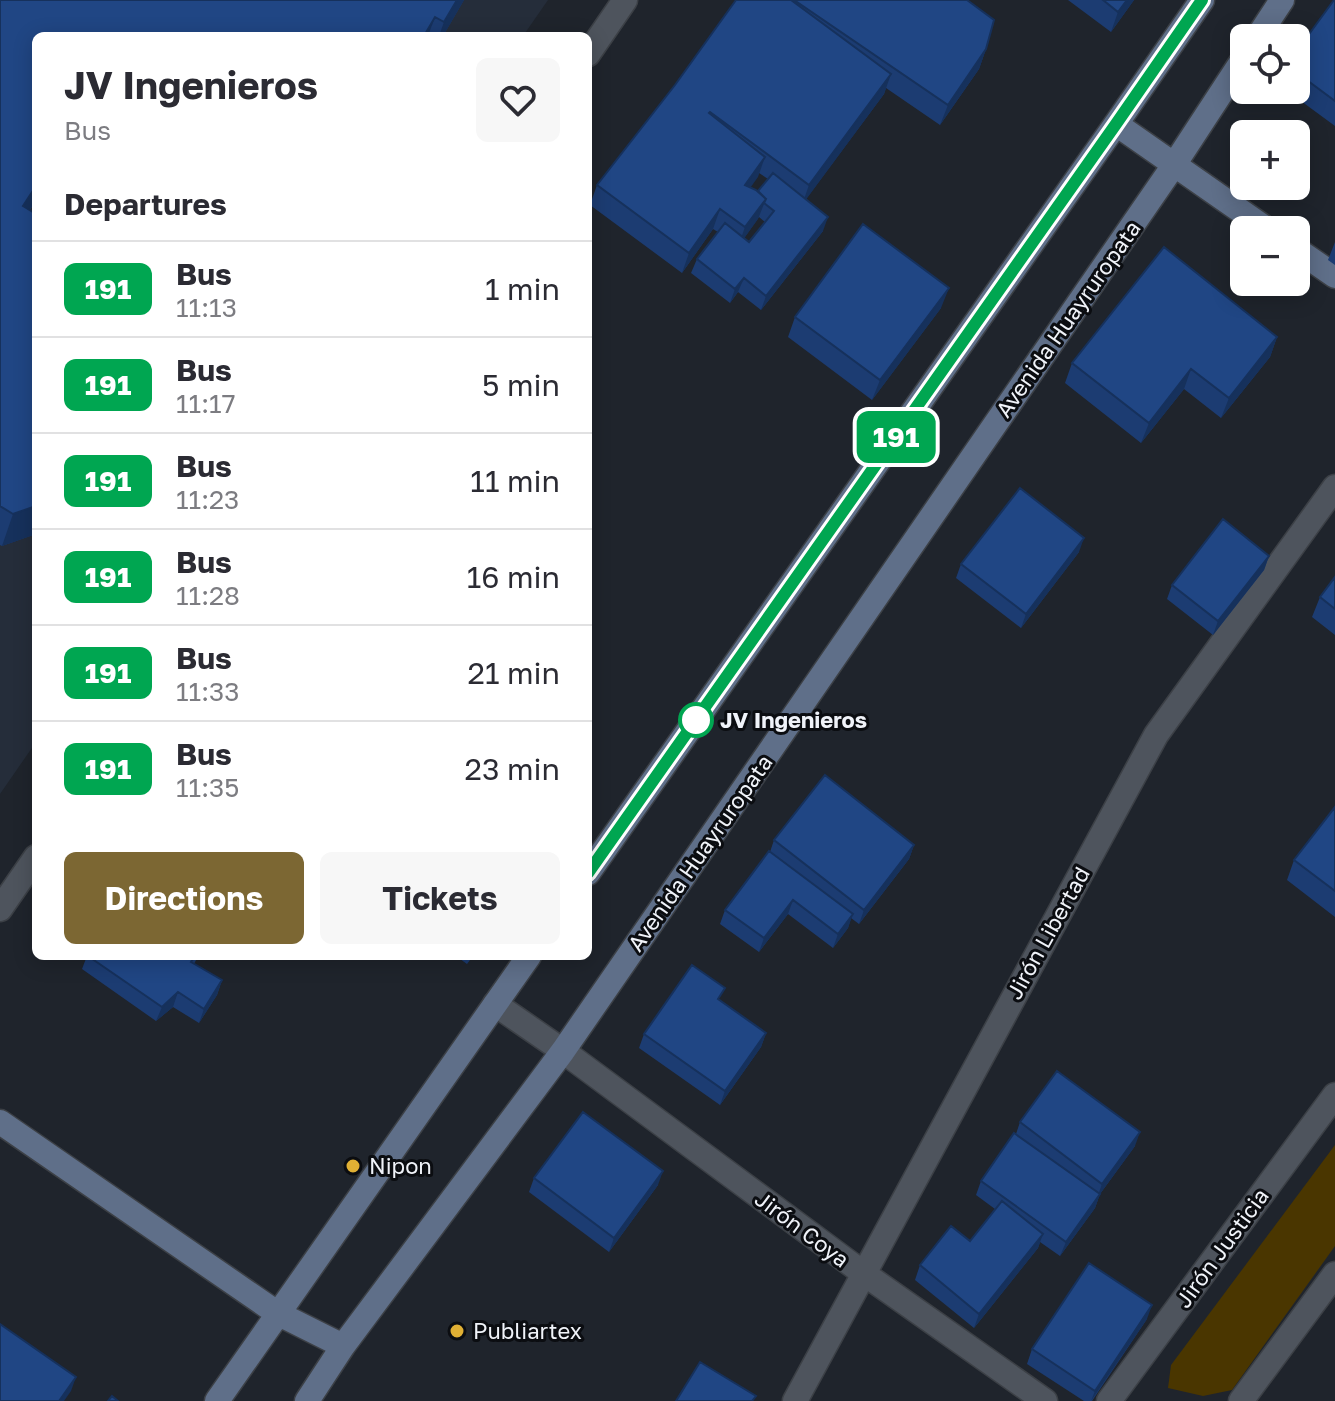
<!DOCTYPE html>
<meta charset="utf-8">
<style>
body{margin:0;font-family:"Golos Text",sans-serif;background:#f7f7f7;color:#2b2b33;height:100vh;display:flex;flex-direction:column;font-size:30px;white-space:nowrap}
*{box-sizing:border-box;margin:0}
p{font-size:26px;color:#7c7c81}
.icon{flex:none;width:44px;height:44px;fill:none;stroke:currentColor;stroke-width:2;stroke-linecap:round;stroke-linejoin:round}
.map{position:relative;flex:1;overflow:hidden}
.details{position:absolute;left:32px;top:32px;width:560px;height:928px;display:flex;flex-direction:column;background:#fff;border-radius:12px;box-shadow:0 4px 20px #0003}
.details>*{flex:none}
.badge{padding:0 16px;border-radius:12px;font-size:28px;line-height:52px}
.buttons{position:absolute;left:1230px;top:24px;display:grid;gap:16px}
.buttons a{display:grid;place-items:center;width:80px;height:80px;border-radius:12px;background:#fff;box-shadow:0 4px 20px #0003;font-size:40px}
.map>.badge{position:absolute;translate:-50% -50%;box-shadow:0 0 0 4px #fff}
h2{padding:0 32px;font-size:30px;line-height:72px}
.round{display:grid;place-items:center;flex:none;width:84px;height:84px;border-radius:12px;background:#f7f7f7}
.headline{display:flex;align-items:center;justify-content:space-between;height:136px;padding:0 32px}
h1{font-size:38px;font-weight:700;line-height:60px}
.action{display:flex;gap:16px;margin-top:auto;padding:16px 32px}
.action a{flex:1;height:92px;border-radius:12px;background:#7c6733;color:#fff;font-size:32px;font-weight:700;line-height:92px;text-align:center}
.action a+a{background:#f7f7f7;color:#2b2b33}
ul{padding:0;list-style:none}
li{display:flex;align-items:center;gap:24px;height:96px;padding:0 32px;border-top:2px solid #e1e1e2}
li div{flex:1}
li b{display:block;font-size:30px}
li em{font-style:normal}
li .badge{min-width:88px;font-weight:700;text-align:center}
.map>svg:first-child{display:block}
.built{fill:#252d3a}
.green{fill:#4a3600}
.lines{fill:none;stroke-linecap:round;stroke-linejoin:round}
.street-casing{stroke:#3c4046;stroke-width:27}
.secondary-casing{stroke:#3c4046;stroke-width:27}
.street{stroke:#4e545d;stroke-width:24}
.secondary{stroke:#5f6f89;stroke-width:24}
.wall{fill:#1c3c72;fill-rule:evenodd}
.shaded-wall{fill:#16315c}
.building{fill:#204684;stroke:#16315c;stroke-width:2}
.line-casing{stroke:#fff;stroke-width:18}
.line{stroke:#00a651;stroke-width:12}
.stop-dot{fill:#fff;stroke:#00a651;stroke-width:4}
.poi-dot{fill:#e0b034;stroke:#0b0d11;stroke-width:3}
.labels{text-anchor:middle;stroke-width:6;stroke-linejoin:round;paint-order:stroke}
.street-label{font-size:22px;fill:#f0f3f9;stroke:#0b0d11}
.stop-label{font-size:22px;font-weight:bold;fill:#f0f3f9;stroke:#0b0d11;text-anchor:start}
.poi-label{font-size:22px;fill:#f0f3f9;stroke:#0b0d11;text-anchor:start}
</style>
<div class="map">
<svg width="1335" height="1401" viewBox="0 0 1335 1401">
<rect width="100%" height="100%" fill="#1f242c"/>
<path class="built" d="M 0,0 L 548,0 L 523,36 L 36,36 L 36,742 L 0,794 Z"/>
<path class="green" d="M 1335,1145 L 1335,1246 L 1232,1390 L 1203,1396 L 1168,1388 L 1171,1365 Z"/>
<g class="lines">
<defs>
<path id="street" d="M 588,54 L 625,0
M 0,909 L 36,857
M 495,1004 L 563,1051 L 863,1273 L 1045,1401
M 795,1401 L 1156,735 L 1335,487
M 1109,1401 L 1335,1095
M 1241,1401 L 1335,1274"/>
<path id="secondary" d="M 1257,38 L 1282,0
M 1116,124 L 1268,230
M 1296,249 L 1335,276
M 588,873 L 1116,124 L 1202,0
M 0,1122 L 277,1313 L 343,1346
M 217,1401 L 529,956
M 307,1401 L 343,1346 L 563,1051 L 1174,165 L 1244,58"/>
</defs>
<use href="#street" class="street-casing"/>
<use href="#secondary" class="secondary-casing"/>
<use href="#street" class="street"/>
<use href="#secondary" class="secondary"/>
</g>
<path class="wall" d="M 0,0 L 464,0 L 443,36 L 36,36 L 36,200 L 30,210 L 36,534 L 2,546 L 0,545 Z
M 736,0 L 967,0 L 986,49 L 979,69 L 940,125 L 886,88 L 884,94 L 806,199 L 823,231 L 761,310 L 738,292 L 730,303 L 691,273 L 697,259 L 718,232 L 713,229 L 682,273 L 590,205 L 597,185 L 675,85 ZM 759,173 L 768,179 L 758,191 L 750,187 ZM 759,217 L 765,222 L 749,242 L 744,238 Z
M 1068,0 L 1134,0 L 1111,32 Z
M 1335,0 L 1335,126 L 1286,90 L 1296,90 L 1296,52 Z
M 1335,242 L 1335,265 L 1328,260 Z
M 941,308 L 872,400 L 788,337 L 795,317 Z
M 1277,337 L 1270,357 L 1221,418 L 1184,389 L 1141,443 L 1065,383 L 1072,363 Z
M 1079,552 L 1021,628 L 956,578 L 961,564 Z
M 1269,556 L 1264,570 L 1213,635 L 1167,599 L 1172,585 Z
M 1335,577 L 1335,635 L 1312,617 L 1320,597 Z
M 1335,807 L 1335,917 L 1287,880 L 1294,860 Z
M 774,840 L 914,845 L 909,859 L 859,924 L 851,918 L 848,928 L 833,948 L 788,914 L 759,952 L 720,924 L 725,910 L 770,852 Z
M 87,956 L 198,956 L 194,964 L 222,980 L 217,995 L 199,1023 L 173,1007 L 156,1021 L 82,969 Z
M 456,956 L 473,956 L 467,964 Z
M 766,1033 L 761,1047 L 720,1105 L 639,1048 L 644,1034 Z
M 1020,1122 L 1135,1146 L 1100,1194 L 1095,1208 L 1060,1256 L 1040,1242 L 1038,1248 L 974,1328 L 915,1280 L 920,1265 L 970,1241 L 995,1209 L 976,1195 L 981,1181 L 1016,1134 Z
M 534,1178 L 658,1185 L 609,1252 L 529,1192 Z
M 1147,1319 L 1092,1401 L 1084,1401 L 1027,1364 L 1032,1349 Z"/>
<path class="shaded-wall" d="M 457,0 L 464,0 L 443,36 L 439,36 L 444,22 Z
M 1127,0 L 1134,0 L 1111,32 L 1118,12 Z
M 435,17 L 428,36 L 424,36 Z
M 986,49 L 979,69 L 940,125 L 948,105 Z
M 891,74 L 884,94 L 802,205 L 809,185 Z
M 765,157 L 758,177 L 738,205 L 745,185 Z
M 36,186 L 36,200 L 12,238 L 23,206 Z
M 766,199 L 758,219 L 738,247 L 745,227 Z
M 720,209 L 713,229 L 682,273 L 689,253 Z
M 828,217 L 823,231 L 761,310 L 766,296 Z
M 744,278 L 738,292 L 730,303 L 735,289 Z
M 949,288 L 941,308 L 872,400 L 880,380 Z
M 1277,337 L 1270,357 L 1221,418 L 1229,398 Z
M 1191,369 L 1184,389 L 1141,443 L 1149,423 Z
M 36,506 L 36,534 L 2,546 L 13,514 Z
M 1084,538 L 1079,552 L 1021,628 L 1026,614 Z
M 1269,556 L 1264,570 L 1213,635 L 1218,621 Z
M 914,845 L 909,859 L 859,924 L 864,910 Z
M 793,900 L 788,914 L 759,952 L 764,938 Z
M 853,914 L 848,928 L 833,948 L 838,934 Z
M 222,980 L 217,995 L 199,1023 L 204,1009 Z
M 178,992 L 173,1007 L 156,1021 L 162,1007 Z
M 766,1033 L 761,1047 L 720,1105 L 725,1091 Z
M 1140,1132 L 1135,1146 L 1097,1198 L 1102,1184 Z
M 663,1171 L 658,1185 L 609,1252 L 614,1238 Z
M 1100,1194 L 1095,1208 L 1060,1256 L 1066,1242 Z
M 1043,1234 L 1038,1248 L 974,1328 L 979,1314 Z
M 1152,1305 L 1147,1319 L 1091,1401 L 1095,1391 Z
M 76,1377 L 71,1391 L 64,1401 L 59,1401 Z"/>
<path class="building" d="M 0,0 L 457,0 L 444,22 L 435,17 L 424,36 L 36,36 L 36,186 L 23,206 L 36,214 L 36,506 L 13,514 L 0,506 Z
M 736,0 L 791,0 L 891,74 L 809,185 L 710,112 L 709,113 L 765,157 L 745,185 L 756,190 L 766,199 L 745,227 L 720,209 L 689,253 L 597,185 L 675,85 Z
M 794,0 L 967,0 L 994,20 L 986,49 L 948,105 Z
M 1103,0 L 1127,0 L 1118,12 Z
M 1334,0 L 1335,0 L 1335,101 L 1296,72 L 1296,52 Z
M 773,173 L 828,217 L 766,296 L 744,278 L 735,289 L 697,259 L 725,223 L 749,242 L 774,211 L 764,203 L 766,199 L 758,191 Z
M 863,224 L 949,288 L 880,380 L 795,317 Z
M 1164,247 L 1277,337 L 1229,398 L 1191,369 L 1149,423 L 1072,363 Z
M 1020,488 L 1084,538 L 1026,614 L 961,564 Z
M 1223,519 L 1269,556 L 1218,621 L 1172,585 Z
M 1335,577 L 1335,609 L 1320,597 Z
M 825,775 L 914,845 L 864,910 L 774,840 Z
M 1335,807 L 1335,891 L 1294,860 Z
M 769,851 L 853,914 L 838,934 L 793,900 L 764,938 L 725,910 Z
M 88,956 L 195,956 L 191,962 L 222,980 L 204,1009 L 178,992 L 162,1007 Z
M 692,965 L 725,988 L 718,999 L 766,1033 L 725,1091 L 644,1034 Z
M 1057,1071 L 1140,1132 L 1102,1184 L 1020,1122 Z
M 583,1112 L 663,1171 L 614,1238 L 534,1178 Z
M 1014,1133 L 1100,1194 L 1066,1242 L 981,1181 Z
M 1002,1201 L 1043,1234 L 979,1314 L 920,1265 L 951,1226 L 970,1241 Z
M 1089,1263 L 1152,1305 L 1095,1391 L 1032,1349 Z
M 0,1324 L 76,1377 L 59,1401 L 0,1401 Z
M 700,1362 L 756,1396 L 752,1401 L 676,1401 Z
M 112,1396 L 118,1401 L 108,1401 Z"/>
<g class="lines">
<defs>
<path id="line" d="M 588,873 L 1116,124 L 1202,0"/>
</defs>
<use href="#line" class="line-casing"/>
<use href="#line" class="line"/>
</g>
<circle class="stop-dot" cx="696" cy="720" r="16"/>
<g class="poi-dot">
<circle cx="353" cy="1166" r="8"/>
<circle cx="457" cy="1331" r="8"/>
</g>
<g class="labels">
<g class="street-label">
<text transform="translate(1068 319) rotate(-55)" y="8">Avenida Huayruropata</text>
<text transform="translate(700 853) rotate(-55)" y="8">Avenida Huayruropata</text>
<text transform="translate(1048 933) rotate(-61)" y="8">Jirón Libertad</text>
<text transform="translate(802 1229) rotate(37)" y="8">Jirón Coya</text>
<text transform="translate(1222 1248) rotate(-54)" y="8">Jirón Justicia</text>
</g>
<g class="stop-label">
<text x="720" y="728">JV Ingenieros</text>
</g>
<g class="poi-label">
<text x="369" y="1174">Nipon</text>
<text x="473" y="1339">Publiartex</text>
</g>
</g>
</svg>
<div class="buttons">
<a><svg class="icon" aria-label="locate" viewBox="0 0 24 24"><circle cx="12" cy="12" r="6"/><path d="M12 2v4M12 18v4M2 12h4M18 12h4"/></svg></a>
<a>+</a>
<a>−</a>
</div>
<b class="badge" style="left:896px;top:437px;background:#00a651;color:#fff">191</b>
<section class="details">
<div class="headline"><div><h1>JV Ingenieros</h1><p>Bus</p></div><a class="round"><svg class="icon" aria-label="heart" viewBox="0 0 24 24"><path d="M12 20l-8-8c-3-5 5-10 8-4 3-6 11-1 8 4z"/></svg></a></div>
<h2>Departures</h2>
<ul>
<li><span class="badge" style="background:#00a651;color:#fff">191</span><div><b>Bus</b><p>11:13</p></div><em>1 min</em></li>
<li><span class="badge" style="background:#00a651;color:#fff">191</span><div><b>Bus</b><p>11:17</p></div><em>5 min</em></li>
<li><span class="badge" style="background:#00a651;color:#fff">191</span><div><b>Bus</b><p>11:23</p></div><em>11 min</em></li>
<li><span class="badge" style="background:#00a651;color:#fff">191</span><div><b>Bus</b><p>11:28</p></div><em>16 min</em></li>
<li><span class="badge" style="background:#00a651;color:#fff">191</span><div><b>Bus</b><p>11:33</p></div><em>21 min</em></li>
<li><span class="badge" style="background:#00a651;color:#fff">191</span><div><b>Bus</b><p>11:35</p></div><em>23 min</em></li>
</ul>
<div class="action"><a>Directions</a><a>Tickets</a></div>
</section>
</div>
